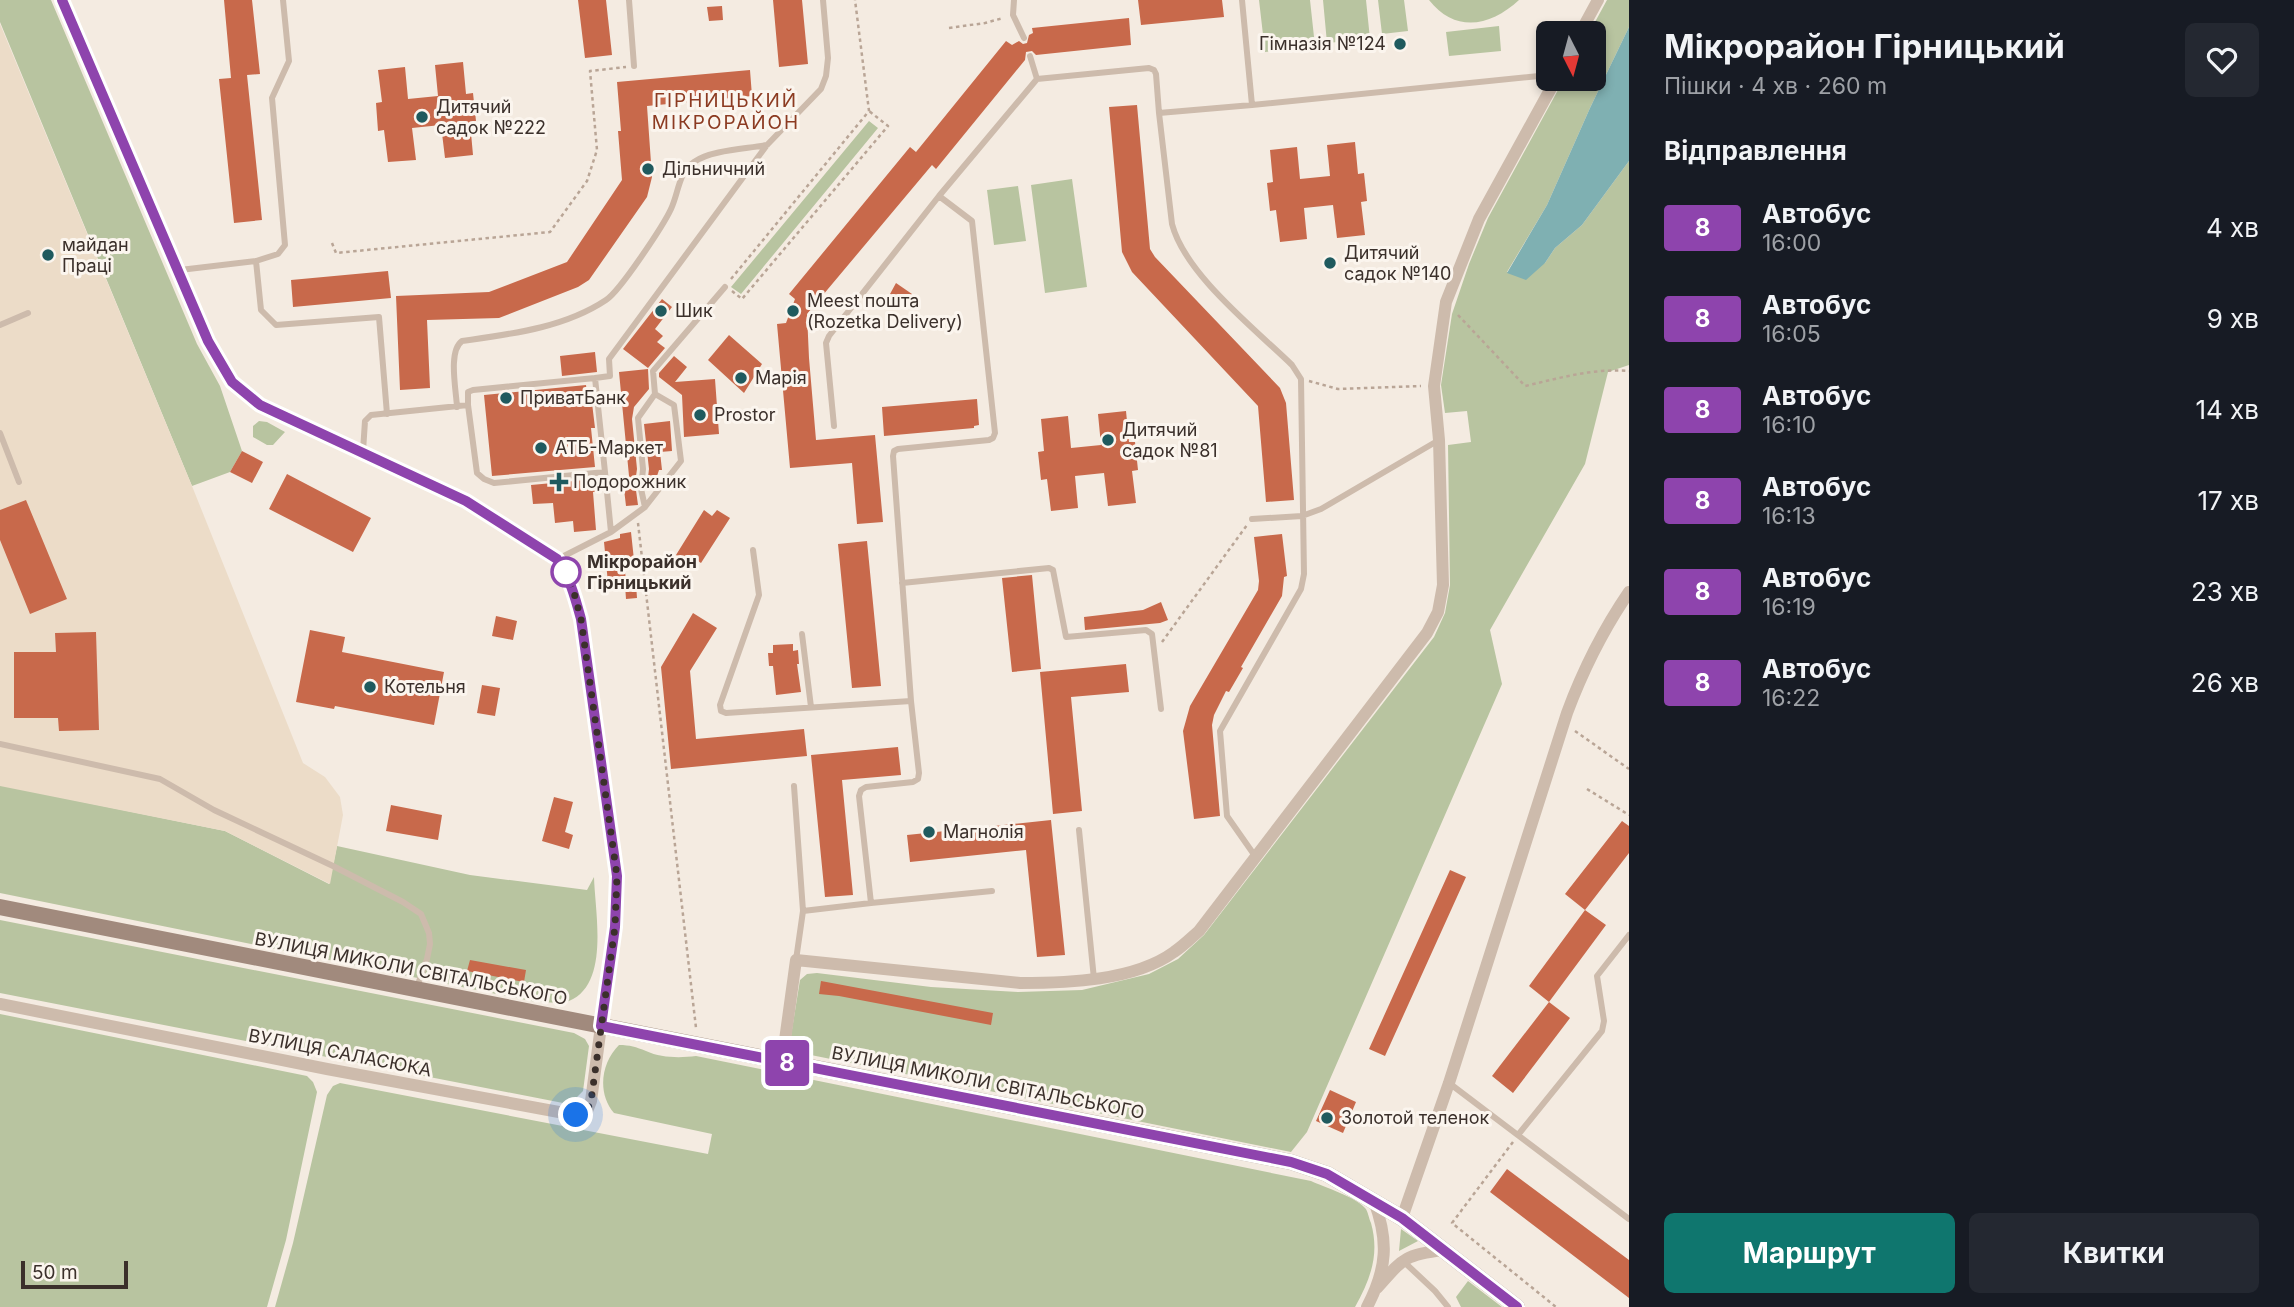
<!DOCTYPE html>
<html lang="uk">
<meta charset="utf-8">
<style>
body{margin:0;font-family:Inter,sans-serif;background:#242831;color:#f1f3f6;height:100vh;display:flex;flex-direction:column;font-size:26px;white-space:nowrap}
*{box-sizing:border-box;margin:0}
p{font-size:23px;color:#9ea1a6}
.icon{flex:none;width:38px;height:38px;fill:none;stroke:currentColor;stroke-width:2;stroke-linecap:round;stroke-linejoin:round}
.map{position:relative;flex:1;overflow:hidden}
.drawer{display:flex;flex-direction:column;background:#171b24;width:665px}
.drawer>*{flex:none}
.badge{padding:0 14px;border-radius:5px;font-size:24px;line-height:46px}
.needle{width:46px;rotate:174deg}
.controls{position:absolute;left:1536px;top:21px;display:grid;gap:14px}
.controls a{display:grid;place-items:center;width:70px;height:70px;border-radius:10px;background:#171b24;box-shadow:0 4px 10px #0003;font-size:35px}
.scale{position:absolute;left:21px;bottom:18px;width:107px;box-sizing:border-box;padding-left:7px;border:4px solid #3b302b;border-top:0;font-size:19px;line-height:24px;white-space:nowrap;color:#3b302b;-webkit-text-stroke:5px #fbf5ee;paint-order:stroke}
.you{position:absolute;width:35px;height:35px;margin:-18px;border:5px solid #fff;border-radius:50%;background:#1a73e8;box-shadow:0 0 0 10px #1a73e833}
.map>.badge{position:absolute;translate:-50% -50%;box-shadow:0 0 0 4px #fff}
h2{padding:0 35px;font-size:26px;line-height:63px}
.round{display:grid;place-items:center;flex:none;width:74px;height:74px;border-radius:10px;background:#242831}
.overview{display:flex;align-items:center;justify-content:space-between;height:119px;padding:0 35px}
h1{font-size:33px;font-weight:700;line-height:52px}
.button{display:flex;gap:14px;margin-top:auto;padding:14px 35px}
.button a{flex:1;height:80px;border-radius:10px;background:#0f766e;color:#fff;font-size:28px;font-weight:700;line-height:80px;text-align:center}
.button a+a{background:#242831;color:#f1f3f6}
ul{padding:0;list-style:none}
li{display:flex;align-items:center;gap:21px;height:91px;padding:0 35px}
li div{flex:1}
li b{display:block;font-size:26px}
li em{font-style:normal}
li .badge{min-width:77px;font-weight:700;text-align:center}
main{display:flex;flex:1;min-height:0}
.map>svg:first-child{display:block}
.green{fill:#b8c4a0}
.plaza{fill:#ecdcc8}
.water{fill:#7fb0b2}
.building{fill:#c8694b}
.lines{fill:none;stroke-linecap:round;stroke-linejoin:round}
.path{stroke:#b9a596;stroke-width:2.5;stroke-dasharray:3.5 3.5;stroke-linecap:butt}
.service{stroke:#cdbbac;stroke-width:6}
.minor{stroke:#cdbbac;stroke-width:12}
.tertiary{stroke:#cdbbac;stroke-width:14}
.secondary{stroke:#a18a7d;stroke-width:16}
.line-casing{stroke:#fff;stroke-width:16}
.line{stroke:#8e44ad;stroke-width:10}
.walk{stroke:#3b302b;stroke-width:7;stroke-dasharray:0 12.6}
.poi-dot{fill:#1f5a5e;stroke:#fbf5ee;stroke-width:2.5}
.stop-dot{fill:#fff;stroke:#8e44ad;stroke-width:3.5}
.labels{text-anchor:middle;stroke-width:6;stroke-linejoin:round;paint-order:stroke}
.poi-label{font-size:18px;fill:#3b302b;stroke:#fbf5ee;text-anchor:start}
.stop-label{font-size:18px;font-weight:bold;fill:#3b302b;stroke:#fbf5ee;text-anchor:start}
.street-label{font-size:18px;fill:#3b302b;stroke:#fbf5ee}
.neighbourhood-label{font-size:19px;letter-spacing:2px;fill:#8c3b22;stroke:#fbf5ee}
</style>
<main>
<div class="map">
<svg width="1629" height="1307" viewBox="0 0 1629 1307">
<rect width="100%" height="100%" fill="#f4ebe1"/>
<path class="green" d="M 0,0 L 51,0 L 197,344 L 220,386 L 242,451 L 230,472 L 192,486 L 0,22 Z
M 1259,0 L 1310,0 L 1315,46 L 1265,52 Z
M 1323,0 L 1366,0 L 1370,39 L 1327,43 Z
M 1378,0 L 1404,0 L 1408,31 L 1382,34 Z
M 1429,0 L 1519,0 C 1491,26 1456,34 1429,0 Z
M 1607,0 L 1629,0 L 1629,27 L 1590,108 L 1547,205 L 1507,272 L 1545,263 L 1555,248 L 1582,225 L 1629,161 L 1629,365 L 1608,372 L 1585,464 L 1490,630 L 1502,684 L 1307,1132 L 1291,1152 L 796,1052 L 790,1042 L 800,980 L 807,974 L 817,973 L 931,987 L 1018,992 L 1082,990 L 1149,974 L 1178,959 L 1204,935 L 1434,637 L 1445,613 L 1450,585 L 1448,445 L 1471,442 L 1467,411 L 1445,413 L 1441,385 L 1452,314 L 1469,264 L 1488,218 L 1564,79 L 1594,79 L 1594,33 L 1589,33 Z
M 1499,26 L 1501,51 L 1449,56 L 1446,32 Z
M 869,121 L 878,128 L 741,294 L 731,287 Z
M 1072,179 L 1087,287 L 1045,293 L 1031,185 Z
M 1018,186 L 1026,241 L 994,245 L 987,190 Z
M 259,421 L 267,422 L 285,432 L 273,445 L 267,445 L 253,437 L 253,426 Z
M 0,785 L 225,831 L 329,884 L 337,846 L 470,875 L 587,890 L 594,877 C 595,913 610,984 569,1001 C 560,1004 546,1002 536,1002 L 0,893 Z
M 0,920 L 574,1033 L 585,1039 L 589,1046 L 583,1091 L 573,1101 L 563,1103 L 0,993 Z
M 0,1014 L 307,1076 L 313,1082 L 317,1092 L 286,1240 L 267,1307 L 0,1307 Z
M 619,1045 C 630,1045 636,1047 646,1051 C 661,1058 680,1058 696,1056 L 1311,1181 C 1324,1187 1356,1197 1365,1208 C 1368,1211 1369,1219 1371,1223 C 1380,1255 1370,1280 1355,1307 L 275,1307 L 293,1243 L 327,1095 L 333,1086 L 340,1083 L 708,1154 L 712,1134 L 614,1113 C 597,1093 601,1063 619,1045 Z
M 1401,1229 L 1418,1241 L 1399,1251 Z
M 1468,1281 L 1502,1307 L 1461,1307 L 1456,1297 Z"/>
<path class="plaza" d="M 0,24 L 192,486 L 303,763 L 325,777 L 340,797 L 343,815 L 330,884 L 225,831 L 0,786 Z"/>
<path class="water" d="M 1629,27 L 1629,161 L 1582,225 L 1555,248 L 1545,263 L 1526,280 L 1507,273 L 1547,205 L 1590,108 Z"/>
<path class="building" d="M 224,0 L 252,0 L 260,74 L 247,75 L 262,220 L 234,223 L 219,79 L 231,78 Z
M 578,0 L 606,0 L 612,55 L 585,58 Z
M 773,0 L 802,0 L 808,64 L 779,67 Z
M 1138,0 L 1222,0 L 1224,17 L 1141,25 Z
M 722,6 L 723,20 L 709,21 L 707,7 Z
M 1129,18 L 1131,45 L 1036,55 L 1032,51 L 1026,52 L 1025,60 L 936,169 L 932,165 L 807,314 L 809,358 L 816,440 L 875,435 L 883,522 L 857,524 L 852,463 L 790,468 L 777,324 L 786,323 L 795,299 L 789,294 L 910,147 L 916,152 L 1006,41 L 1012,45 L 1019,41 L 1023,44 L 1027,43 L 1029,35 L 1033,33 L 1032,28 Z
M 463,62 L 466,94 L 473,93 L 476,121 L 470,122 L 473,155 L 445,158 L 441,125 L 412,128 L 416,160 L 388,162 L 384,130 L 378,131 L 376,103 L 382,102 L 378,70 L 405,67 L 408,99 L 438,96 L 435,65 Z
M 750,70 L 752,96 L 647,106 L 652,177 L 647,197 L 589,280 L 578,287 L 499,318 L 427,320 L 430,388 L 400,390 L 396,296 L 489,292 L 567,262 L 622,180 L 618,131 L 621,131 L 617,82 Z
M 1137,105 L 1150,249 L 1155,257 L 1280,388 L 1286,403 L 1294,500 L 1266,502 L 1258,406 L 1132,272 L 1122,252 L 1109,107 Z
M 1355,142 L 1358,174 L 1364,173 L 1367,201 L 1361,202 L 1365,235 L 1337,238 L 1333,205 L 1304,208 L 1307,239 L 1280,242 L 1276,210 L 1270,211 L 1267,183 L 1273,182 L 1270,150 L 1297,147 L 1300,179 L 1330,176 L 1327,145 Z
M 388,271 L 391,298 L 293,307 L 291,280 Z
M 896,283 L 912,294 L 906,304 L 890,294 Z
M 662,299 L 672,307 L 655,329 L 663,336 L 657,342 L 665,348 L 648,368 L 623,349 Z
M 729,335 L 762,364 L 744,393 L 708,360 Z
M 595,352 L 597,372 L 562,376 L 560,356 Z
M 674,356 L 687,367 L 675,382 L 715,379 L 719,434 L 684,437 L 682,395 L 659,377 L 659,373 Z
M 648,369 L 649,389 L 634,407 L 632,419 L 637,469 L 635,483 L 638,505 L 626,506 L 624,489 L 613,490 L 611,478 L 629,476 L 619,372 Z
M 586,385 L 588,403 L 592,403 L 595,428 L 591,428 L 595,467 L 492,476 L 484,395 Z
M 977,399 L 979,425 L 974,426 L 974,428 L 884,436 L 882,407 Z
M 1126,411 L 1129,442 L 1135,442 L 1138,470 L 1132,471 L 1136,503 L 1108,506 L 1104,473 L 1075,476 L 1078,508 L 1051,511 L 1047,479 L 1041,480 L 1038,452 L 1044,451 L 1041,419 L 1068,416 L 1071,448 L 1101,445 L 1098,414 Z
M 670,421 L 672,451 L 660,452 L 662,470 L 659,470 L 653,488 L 647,486 L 649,469 L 644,424 Z
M 242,451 L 263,462 L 252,483 L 230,472 Z
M 287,474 L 371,518 L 353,552 L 269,509 Z
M 596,479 L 600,479 L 601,491 L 593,492 L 596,530 L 574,532 L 573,521 L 555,523 L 553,503 L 533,504 L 531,485 Z
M 26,500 L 67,599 L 30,614 L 0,540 L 0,510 Z
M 704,510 L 712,516 L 717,510 L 730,518 L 701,563 L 692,557 L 688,563 L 676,555 Z
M 631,532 L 634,560 L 624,561 L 626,581 L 608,583 L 604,542 L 620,538 L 620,534 Z
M 1282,534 L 1287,576 L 1284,577 L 1282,596 L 1241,667 L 1243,668 L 1229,692 L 1226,691 L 1214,715 L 1212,725 L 1220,816 L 1194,819 L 1183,731 L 1190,706 L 1258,590 L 1259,581 L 1254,537 Z
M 867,541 L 881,686 L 852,688 L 838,544 Z
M 1032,575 L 1041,669 L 1012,672 L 1002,578 Z
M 636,584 L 637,598 L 626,599 L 625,585 Z
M 1161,602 L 1168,620 L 1160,623 L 1085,630 L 1084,617 L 1143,610 Z
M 693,613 L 717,628 L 690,671 L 696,739 L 804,729 L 807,756 L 671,769 L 661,667 Z
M 496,616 L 517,621 L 513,640 L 492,636 Z
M 310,630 L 345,637 L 342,652 L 444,672 L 434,725 L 335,706 L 334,709 L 296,702 Z
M 96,632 L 99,730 L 59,731 L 58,718 L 14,718 L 14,652 L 56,652 L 55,633 Z
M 793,644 L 793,651 L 798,650 L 799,664 L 797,664 L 801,692 L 776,695 L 773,666 L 769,666 L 768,653 L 773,653 L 773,645 Z
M 1126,664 L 1129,692 L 1071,697 L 1082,811 L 1053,814 L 1040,672 Z
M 482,685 L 500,688 L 495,716 L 477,713 Z
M 898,747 L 901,775 L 842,780 L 853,895 L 825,897 L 811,755 Z
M 554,797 L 573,802 L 565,832 L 573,835 L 569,849 L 542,841 Z
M 391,805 L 442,815 L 438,840 L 386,831 Z
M 1051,820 L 1065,955 L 1037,957 L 1026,850 L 910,862 L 907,835 Z
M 1622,821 L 1629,826 L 1629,853 L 1585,910 L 1565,894 Z
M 1450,870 L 1466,877 L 1385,1056 L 1369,1049 Z
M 1585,910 L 1606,925 L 1549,1002 L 1529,986 Z
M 470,960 L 526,970 L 524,982 L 467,971 Z
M 821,981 L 993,1013 L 991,1025 L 839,996 L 819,994 Z
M 1549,1002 L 1570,1018 L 1513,1093 L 1492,1076 Z
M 1330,1090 L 1356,1102 L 1343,1133 L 1316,1121 Z
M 1507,1169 L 1629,1260 L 1629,1298 L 1490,1192 Z"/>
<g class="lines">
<path class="path" d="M 949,28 L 985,23 L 1003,18
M 332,243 L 336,253 L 550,232 L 587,181 L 597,150 L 590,71 L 626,67
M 731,279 L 869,111 L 855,0
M 732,291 L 742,299 L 888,126 L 869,111
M 1458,315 L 1525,386 C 1560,378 1593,368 1629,371
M 1309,381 L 1338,389 L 1421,386
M 638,523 L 696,1028
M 1162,642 L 1247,525
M 1575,731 L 1629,769
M 1587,789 L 1629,815
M 1513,1142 L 1452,1223 L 1556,1307"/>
<path class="service" d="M 629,0 L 634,66
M 1014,0 L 1013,15 L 1024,38
M 1242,0 L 1252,105 L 1549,75
M 1030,56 L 1037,79
M 1159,113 L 1172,224 C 1185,274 1254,328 1292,365 L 1301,379 L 1304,574 L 1301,589 L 1220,731 L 1227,816 L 1255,856
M 256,261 L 261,310 L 276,325 L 379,317 L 387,414
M 180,270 L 256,261 L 278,254 L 285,245 L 272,98 L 289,61 L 283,0
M 0,325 L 28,313
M 595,378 L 610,376 L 609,359 L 767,145 L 821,89 L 826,76 L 828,58 L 823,0
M 457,407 C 456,389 448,351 462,341 C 511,334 564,328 606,300 C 620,291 663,226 671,209 C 679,192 678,173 694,162 C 711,150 746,149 767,145
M 834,426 L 826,343 L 829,336 L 939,196 L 1037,79 L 1149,68 L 1154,70 L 1156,74 L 1159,113 L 1252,105
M 0,433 L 19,482
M 363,451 L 365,421 L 371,415 L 468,405 L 468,392 L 473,390 L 595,378 L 605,472 L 494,483 L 484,479 L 477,473 L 468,405
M 645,507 L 641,489 L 643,469 L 638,418 L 655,394 L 653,371 L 725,287
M 1252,519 L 1302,516 L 1321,509 L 1439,440
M 611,532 L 645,507 L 681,461 L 674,405 L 655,394
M 753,550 L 759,595 L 720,705 L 721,711 L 726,713 L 911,701
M 558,559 L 611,532 L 605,472
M 902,583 L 1049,568 L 1053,570 L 1066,637 L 1146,630 L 1152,634 L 1161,709
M 802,634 L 811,707
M 0,744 L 160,779 L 214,810 L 333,866 L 403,902 L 421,914 L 429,933 L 430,944 L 427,959 L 417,987
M 794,786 L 803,911
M 1079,830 L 1094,979
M 871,903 L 992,891
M 796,960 L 803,911 L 871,903 L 859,796 L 861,790 L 866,787 L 913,782 L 918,779 L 919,773 L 911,701 L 893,456 L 894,451 L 898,449 L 989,440 L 993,438 L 995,433 L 972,221 L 939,196
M 1449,1083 L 1629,1219
M 1518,1135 L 1602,1031 L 1604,1021 L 1597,976 L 1629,935
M 1403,1261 L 1435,1291 L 1448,1307"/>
<path class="minor" d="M 1580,33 L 1598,0
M 0,1004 L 327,1069 L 575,1115 L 587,1111 L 591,1101 L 601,1026
M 782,1062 L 796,960 L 1020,983 C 1067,983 1134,981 1174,952 C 1183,946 1191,938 1199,931 L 1427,633 L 1438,612 L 1443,585 L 1439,440 L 1434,386 L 1446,302 L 1479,219 L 1556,79
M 1402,1218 L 1449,1083 L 1567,713 C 1583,670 1603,630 1629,592
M 1377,1288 C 1403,1259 1403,1255 1443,1250
M 1367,1307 C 1387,1269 1389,1241 1374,1201"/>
<path class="tertiary" d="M 62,0 L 208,341 L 232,382 L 260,405 L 466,501 L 557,560 C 570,578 575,597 581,619 L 617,876 L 615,927 L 601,1026"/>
<path class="secondary" d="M 0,907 L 1291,1162 L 1327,1174 L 1402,1218 L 1517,1307"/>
</g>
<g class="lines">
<defs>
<path id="line" d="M 62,0 L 208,341 L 232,382 L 260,405 L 466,501 L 557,559 C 570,578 575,597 581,619 L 617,876 L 615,927 L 601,1026 L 1291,1162 L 1327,1174 L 1402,1218 L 1517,1307"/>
</defs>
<use href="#line" class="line-casing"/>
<use href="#line" class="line"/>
<path class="walk" d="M 566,572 L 573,589 L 581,619 L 617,876 L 615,927 L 591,1101 L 587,1111 L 576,1115"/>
</g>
<g class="poi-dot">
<circle cx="1400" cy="44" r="7"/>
<circle cx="422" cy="117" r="7"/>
<circle cx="648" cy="169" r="7"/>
<circle cx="48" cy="255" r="7"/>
<circle cx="1330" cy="263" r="7"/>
<circle cx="661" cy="311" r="7"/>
<circle cx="793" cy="311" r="7"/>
<circle cx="741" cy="378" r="7"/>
<circle cx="506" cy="398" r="7"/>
<circle cx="700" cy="415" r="7"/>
<circle cx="1108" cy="440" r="7"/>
<circle cx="541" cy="448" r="7"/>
<path d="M555.5 471.5h7v7h7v7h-7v7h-7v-7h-7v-7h7z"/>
<circle cx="370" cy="687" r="7"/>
<circle cx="929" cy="832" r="7"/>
<circle cx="1327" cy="1118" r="7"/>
</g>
<circle class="stop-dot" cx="566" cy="572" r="14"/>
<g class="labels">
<g class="poi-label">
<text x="1386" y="50" text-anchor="end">Гімназія №124</text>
<text x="436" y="113">Дитячий<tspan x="436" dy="21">садок №222</tspan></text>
<text x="662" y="175">Дільничний</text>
<text x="62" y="251">майдан<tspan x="62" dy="21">Праці</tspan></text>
<text x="1344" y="259">Дитячий<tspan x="1344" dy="21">садок №140</tspan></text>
<text x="807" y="307">Meest пошта<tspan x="807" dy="21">(Rozetka Delivery)</tspan></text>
<text x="675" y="317">Шик</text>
<text x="755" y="384">Марія</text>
<text x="520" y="404">ПриватБанк</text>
<text x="714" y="421">Prostor</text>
<text x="1122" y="436">Дитячий<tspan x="1122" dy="21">садок №81</tspan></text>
<text x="555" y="454">АТБ-Маркет</text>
<text x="573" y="488">Подорожник</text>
<text x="384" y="693">Котельня</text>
<text x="943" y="838">Магнолія</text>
<text x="1341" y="1124">Золотой теленок</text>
</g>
<g class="stop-label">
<text x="587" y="568">Мiкрорайон<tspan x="587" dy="21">Гiрницький</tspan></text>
</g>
<g class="street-label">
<text transform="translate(411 969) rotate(11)" y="6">ВУЛИЦЯ МИКОЛИ СВІТАЛЬСЬКОГО</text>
<text transform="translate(340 1053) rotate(11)" y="6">ВУЛИЦЯ САЛАСЮКА</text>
<text transform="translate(988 1083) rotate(11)" y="6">ВУЛИЦЯ МИКОЛИ СВІТАЛЬСЬКОГО</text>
</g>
<g class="neighbourhood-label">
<text x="726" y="107">ГІРНИЦЬКИЙ<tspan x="726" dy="22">МІКРОРАЙОН</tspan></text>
</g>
</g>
</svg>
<div class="controls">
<a><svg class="needle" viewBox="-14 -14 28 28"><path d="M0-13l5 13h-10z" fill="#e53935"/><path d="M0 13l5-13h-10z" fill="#9ea1a6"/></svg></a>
</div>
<div class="scale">50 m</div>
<div class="you" style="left:576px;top:1115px"></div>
<b class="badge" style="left:787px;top:1063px;background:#8e44ad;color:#fff">8</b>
</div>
<section class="drawer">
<div class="overview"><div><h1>Мiкрорайон Гiрницький</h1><p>Пішки · 4 хв · 260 m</p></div><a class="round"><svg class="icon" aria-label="heart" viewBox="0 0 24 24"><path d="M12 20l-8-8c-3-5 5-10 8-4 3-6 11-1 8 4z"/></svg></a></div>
<h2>Відправлення</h2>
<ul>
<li><span class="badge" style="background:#8e44ad;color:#fff">8</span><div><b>Автобус</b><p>16:00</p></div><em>4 хв</em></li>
<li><span class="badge" style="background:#8e44ad;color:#fff">8</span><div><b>Автобус</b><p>16:05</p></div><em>9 хв</em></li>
<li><span class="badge" style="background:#8e44ad;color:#fff">8</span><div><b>Автобус</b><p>16:10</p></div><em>14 хв</em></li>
<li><span class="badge" style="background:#8e44ad;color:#fff">8</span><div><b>Автобус</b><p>16:13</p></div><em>17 хв</em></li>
<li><span class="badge" style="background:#8e44ad;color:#fff">8</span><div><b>Автобус</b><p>16:19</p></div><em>23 хв</em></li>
<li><span class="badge" style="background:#8e44ad;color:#fff">8</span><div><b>Автобус</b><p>16:22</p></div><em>26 хв</em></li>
</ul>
<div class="button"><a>Маршрут</a><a>Квитки</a></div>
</section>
</main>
